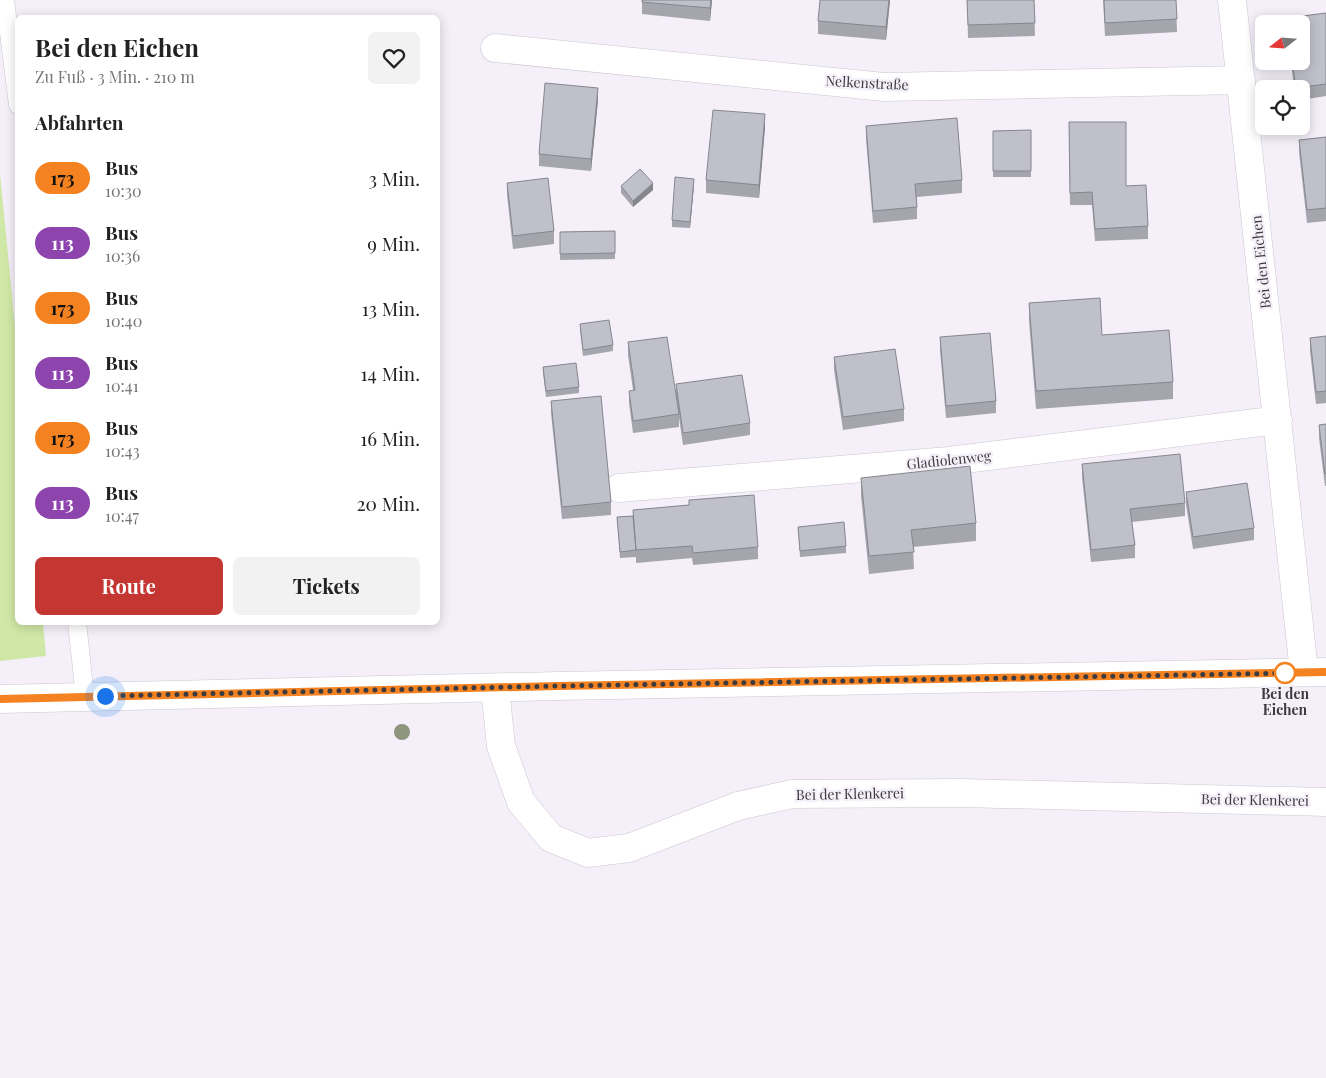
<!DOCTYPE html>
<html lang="de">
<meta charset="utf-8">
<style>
body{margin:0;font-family:"Playfair Display",serif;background:#f2f2f2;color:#222;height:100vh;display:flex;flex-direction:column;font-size:19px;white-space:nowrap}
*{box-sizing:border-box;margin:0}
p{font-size:16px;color:#767676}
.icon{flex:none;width:28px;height:28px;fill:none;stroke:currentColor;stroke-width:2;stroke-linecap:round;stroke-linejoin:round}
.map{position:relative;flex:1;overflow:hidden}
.panel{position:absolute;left:15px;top:15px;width:425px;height:610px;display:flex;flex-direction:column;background:#fff;border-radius:8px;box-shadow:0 2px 12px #0003}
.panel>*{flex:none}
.badge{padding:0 10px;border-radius:16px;font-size:18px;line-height:32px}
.needle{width:32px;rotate:253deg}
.controls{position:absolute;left:1255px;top:15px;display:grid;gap:10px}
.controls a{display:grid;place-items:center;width:55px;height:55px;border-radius:8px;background:#fff;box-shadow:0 2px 12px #0003;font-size:25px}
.you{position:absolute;width:25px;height:25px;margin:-12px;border:4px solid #fff;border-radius:50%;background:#1a73e8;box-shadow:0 0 0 8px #1a73e833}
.map>.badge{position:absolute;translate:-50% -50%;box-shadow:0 0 0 2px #fff}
h2{padding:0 20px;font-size:19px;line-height:45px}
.round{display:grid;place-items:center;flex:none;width:52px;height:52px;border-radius:8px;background:#f2f2f2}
.headline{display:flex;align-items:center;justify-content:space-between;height:85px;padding:0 20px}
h1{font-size:24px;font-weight:700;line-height:38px}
.primary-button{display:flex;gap:10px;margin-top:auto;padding:10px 20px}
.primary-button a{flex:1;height:58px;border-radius:8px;background:#c43632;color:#fff;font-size:20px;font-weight:700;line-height:58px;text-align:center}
.primary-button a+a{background:#f2f2f2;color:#222}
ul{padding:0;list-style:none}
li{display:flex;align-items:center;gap:15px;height:65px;padding:0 20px}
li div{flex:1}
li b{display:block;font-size:19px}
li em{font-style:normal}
li .badge{min-width:55px;font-weight:700;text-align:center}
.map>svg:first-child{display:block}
.green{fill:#d0e8a7}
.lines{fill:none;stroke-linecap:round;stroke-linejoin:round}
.service-casing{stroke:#cbc6d0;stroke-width:19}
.minor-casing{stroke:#cbc6d0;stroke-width:29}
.tertiary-casing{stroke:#cbc6d0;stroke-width:29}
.service{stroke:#fff;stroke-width:18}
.minor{stroke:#fff;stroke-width:28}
.tertiary{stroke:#fff;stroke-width:28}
.tree{fill:#8e957c}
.wall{fill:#a5a5ae}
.shaded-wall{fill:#86868d}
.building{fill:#c0c0ca;stroke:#86868d}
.line-casing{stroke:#fff;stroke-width:11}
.line{stroke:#f58220;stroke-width:8}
.walk{stroke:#3d3b3f;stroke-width:5;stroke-dasharray:0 9}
.stop-dot{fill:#fff;stroke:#f58220;stroke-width:2.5}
.labels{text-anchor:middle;stroke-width:4.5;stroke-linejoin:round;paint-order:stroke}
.street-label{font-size:14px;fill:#3d3b3f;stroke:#f4eff9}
.stop-label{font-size:14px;font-weight:bold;fill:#3d3b3f;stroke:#f4eff9}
</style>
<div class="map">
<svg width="1326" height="1078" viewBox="0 0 1326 1078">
<rect width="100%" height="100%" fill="#f4eff9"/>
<path class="green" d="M 0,173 L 18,357 L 18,622 L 43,623 L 46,656 L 0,661 Z"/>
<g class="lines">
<defs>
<path id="service" d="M 5,0 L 18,105
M 77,622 L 85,697"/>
<path id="minor" d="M 1232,0 L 1304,672
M 495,48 L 884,87 L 1241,80
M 619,488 L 949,461 L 1278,420
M 495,688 L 501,746 L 521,802 L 551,838 L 588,853 L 629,848 L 738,806 L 792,794 L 961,793 L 1326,802"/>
<path id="tertiary" d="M 0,699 L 558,686 L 1326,672"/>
</defs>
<use href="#service" class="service-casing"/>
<use href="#minor" class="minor-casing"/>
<use href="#tertiary" class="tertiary-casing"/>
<use href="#service" class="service"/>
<use href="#minor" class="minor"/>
<use href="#tertiary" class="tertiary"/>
</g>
<circle class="tree" cx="402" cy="732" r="8"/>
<path class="wall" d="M 642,0 L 712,0 L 710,21 L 642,14 Z
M 890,0 L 886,40 L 818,34 L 818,21 Z
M 967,0 L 1034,0 L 1035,36 L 968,38 Z
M 1103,0 L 1176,0 L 1177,32 L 1105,36 Z
M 1326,13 L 1326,96 L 1301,100 L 1301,89 L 1294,89 L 1291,61 L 1301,61 L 1301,24 L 1287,24 L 1287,18 Z
M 598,100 L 591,171 L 539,166 L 539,154 Z
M 1069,122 L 1126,186 L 1148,226 L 1148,239 L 1095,241 L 1092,205 L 1070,205 Z
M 866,126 L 962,180 L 962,193 L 917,197 L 917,219 L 873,223 L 866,139 Z
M 765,127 L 759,198 L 706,193 L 706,180 Z
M 1031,130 L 1031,177 L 993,177 L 993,131 Z
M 1326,137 L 1326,221 L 1307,223 L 1299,152 L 1299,140 Z
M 507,183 L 554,231 L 554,244 L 513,249 L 507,195 Z
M 694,185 L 690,228 L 672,227 L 672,220 Z
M 621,186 L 653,190 L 633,207 L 621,193 Z
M 615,231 L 615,259 L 560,260 L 560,232 Z
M 1029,303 L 1173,382 L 1173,399 L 1036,409 L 1029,321 Z
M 580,324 L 613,345 L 613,351 L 583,356 L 580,330 Z
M 1326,336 L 1326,403 L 1316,404 L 1310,351 L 1310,338 Z
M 940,337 L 996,401 L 996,413 L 946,418 L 940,350 Z
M 628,342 L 679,414 L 679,427 L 633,433 L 629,403 L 629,391 L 633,390 L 628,355 Z
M 834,357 L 904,409 L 904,421 L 843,430 L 834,370 Z
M 543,367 L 579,387 L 579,393 L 546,397 L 543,373 Z
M 676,384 L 750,423 L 750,435 L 683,445 L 676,397 Z
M 551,401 L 611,502 L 611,515 L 562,519 L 551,413 Z
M 1326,424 L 1326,486 L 1325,486 L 1319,438 L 1319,425 Z
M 1082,464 L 1185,503 L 1185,516 L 1132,522 L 1135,545 L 1135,558 L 1091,562 L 1082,477 Z
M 861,478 L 976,523 L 976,541 L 913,547 L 914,569 L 869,574 L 861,496 Z
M 1186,492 L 1254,528 L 1254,540 L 1193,549 L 1186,505 Z
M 689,500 L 758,547 L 758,559 L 693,565 L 692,558 L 636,563 L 636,557 L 620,558 L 617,517 L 633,516 L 633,510 L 689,505 Z
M 798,527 L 846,546 L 846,553 L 800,557 Z"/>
<path class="shaded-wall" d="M 711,0 L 712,0 L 710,21 L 710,8 Z
M 889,0 L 890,0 L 886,40 L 886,27 Z
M 598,88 L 598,100 L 591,171 L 591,159 Z
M 765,114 L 765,127 L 759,198 L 759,185 Z
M 694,179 L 694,185 L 690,228 L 690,222 Z
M 653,183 L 653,190 L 633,207 L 633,201 Z"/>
<path class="building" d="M 642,0 L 711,0 L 710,8 L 642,2 Z
M 820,0 L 889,0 L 886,27 L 818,21 Z
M 967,0 L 1034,0 L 1035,23 L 968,25 Z
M 1104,0 L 1176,0 L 1177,19 L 1105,23 Z
M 1326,13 L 1326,84 L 1296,88 L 1292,61 L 1301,61 L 1301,24 L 1287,24 L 1287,18 Z
M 545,83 L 598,88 L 591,159 L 539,154 Z
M 713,110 L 765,114 L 759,185 L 706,180 Z
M 957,118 L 962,180 L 915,184 L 917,207 L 873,211 L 866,126 Z
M 1069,122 L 1126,122 L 1126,186 L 1146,185 L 1148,226 L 1095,229 L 1092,192 L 1070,193 Z
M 1031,130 L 1031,171 L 993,171 L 993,131 Z
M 1326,137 L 1326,208 L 1307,210 L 1299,140 Z
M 640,169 L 653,183 L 633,201 L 621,186 Z
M 675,177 L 694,179 L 690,222 L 672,220 Z
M 548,178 L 554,231 L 513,236 L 507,183 Z
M 615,231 L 615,253 L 560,254 L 560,232 Z
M 1100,298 L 1102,335 L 1169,330 L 1173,382 L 1036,391 L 1029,303 Z
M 609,320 L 613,345 L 583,350 L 580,324 Z
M 990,333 L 996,401 L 946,406 L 940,337 Z
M 1326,336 L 1326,391 L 1316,392 L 1310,338 Z
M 667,337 L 679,414 L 633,421 L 629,391 L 635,390 L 628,342 Z
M 895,349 L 904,409 L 843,417 L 834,357 Z
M 576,363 L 579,387 L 546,391 L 543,367 Z
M 742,375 L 750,423 L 683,433 L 676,384 Z
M 601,396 L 611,502 L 562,507 L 551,401 Z
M 1326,424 L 1326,473 L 1325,474 L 1319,425 Z
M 1180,454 L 1185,503 L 1130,509 L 1135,545 L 1091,550 L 1082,464 Z
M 970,466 L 976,523 L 911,530 L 914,552 L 869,556 L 861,478 Z
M 1247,483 L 1254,528 L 1193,537 L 1186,492 Z
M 754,495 L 758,547 L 693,553 L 692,546 L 636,550 L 633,510 L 689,505 L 689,500 Z
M 633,516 L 636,550 L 620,552 L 617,517 Z
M 844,522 L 846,546 L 800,551 L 798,527 Z"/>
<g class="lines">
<defs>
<path id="line" d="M 0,699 L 558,686 L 1326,672"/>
</defs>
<use href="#line" class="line-casing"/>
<use href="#line" class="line"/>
<path class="walk" d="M 105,696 L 558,686 L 1293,673 L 1285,673"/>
</g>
<circle class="stop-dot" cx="1285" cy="673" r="10"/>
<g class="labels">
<g class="street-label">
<text transform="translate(867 83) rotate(3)" y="5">Nelkenstraße</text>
<text transform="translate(1261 262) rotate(-96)" y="5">Bei den Eichen</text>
<text transform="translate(949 460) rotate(-6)" y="5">Gladiolenweg</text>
<text transform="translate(850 794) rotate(-1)" y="5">Bei der Klenkerei</text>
<text transform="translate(1255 800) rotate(1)" y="5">Bei der Klenkerei</text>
</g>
<g class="stop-label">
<text x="1285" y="699">Bei den<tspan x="1285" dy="16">Eichen</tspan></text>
</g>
</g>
</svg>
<div class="controls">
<a><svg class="needle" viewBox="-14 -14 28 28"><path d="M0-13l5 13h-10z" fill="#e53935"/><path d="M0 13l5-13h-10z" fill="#767676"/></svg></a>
<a><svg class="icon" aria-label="locate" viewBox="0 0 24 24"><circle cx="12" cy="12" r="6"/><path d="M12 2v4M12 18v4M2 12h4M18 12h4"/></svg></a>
</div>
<div class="you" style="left:105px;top:696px"></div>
<section class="panel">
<div class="headline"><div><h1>Bei den Eichen</h1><p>Zu Fuß · 3 Min. · 210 m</p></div><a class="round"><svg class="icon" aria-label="heart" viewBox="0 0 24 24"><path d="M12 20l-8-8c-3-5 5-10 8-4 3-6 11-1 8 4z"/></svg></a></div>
<h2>Abfahrten</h2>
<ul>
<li><span class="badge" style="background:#f58220;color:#111">173</span><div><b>Bus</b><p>10:30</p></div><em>3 Min.</em></li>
<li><span class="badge" style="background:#8e44ad;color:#fff">113</span><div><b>Bus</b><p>10:36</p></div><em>9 Min.</em></li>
<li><span class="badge" style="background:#f58220;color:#111">173</span><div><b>Bus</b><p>10:40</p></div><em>13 Min.</em></li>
<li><span class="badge" style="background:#8e44ad;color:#fff">113</span><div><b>Bus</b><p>10:41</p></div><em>14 Min.</em></li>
<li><span class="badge" style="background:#f58220;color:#111">173</span><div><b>Bus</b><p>10:43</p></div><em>16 Min.</em></li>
<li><span class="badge" style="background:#8e44ad;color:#fff">113</span><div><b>Bus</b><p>10:47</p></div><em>20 Min.</em></li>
</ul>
<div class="primary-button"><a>Route</a><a>Tickets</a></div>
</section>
</div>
